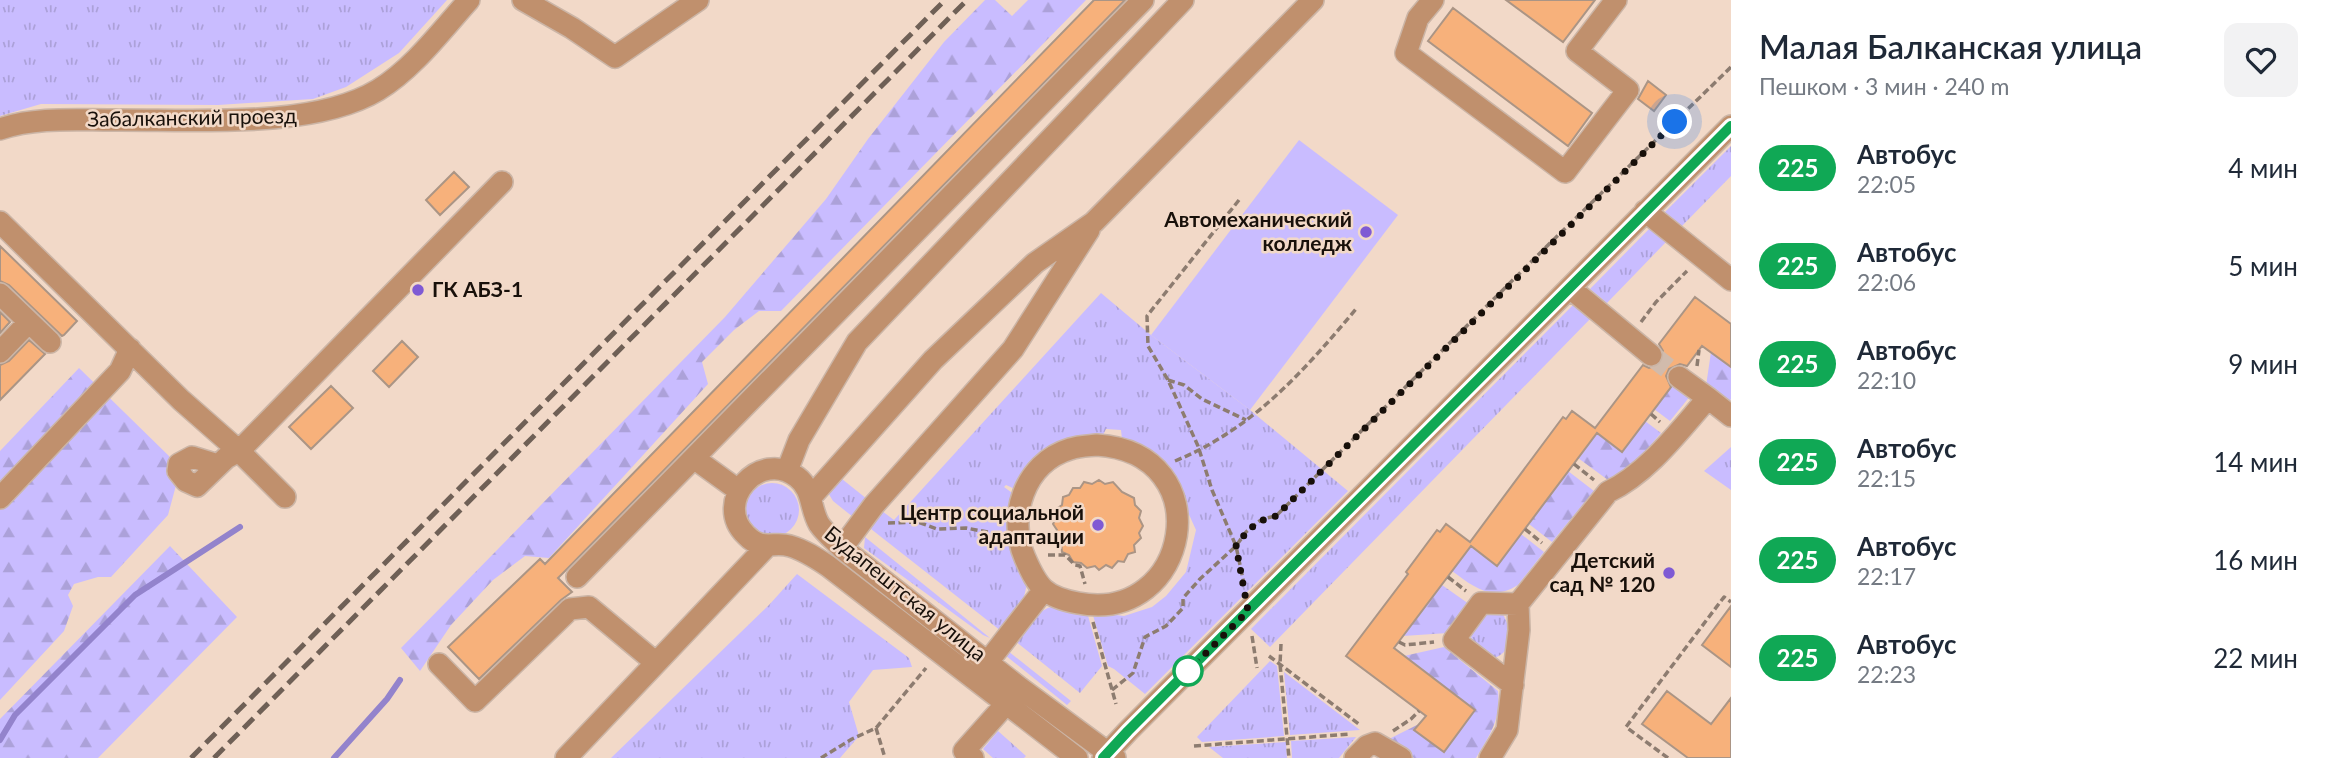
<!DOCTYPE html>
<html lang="ru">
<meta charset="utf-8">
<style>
body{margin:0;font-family:Lato,sans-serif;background:#f2f2f3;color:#1f2937;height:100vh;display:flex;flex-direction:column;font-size:26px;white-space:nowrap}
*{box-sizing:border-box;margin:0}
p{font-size:23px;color:#747a83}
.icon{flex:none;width:38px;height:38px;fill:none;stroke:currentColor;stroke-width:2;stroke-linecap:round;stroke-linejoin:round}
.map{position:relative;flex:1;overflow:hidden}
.panel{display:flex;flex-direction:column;background:#fff;width:595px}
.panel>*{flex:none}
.badge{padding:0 14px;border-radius:23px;font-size:24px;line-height:46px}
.you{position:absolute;width:35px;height:35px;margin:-18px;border:5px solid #fff;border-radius:50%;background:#1a73e8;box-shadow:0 0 0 10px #1a73e833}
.map>.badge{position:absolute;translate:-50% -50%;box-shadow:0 0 0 4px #fff}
.round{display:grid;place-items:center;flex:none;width:74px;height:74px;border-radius:14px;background:#f2f2f3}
.overview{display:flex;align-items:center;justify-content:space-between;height:119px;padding:0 28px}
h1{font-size:33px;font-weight:600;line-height:52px}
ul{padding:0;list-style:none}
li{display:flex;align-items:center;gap:21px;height:98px;padding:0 28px}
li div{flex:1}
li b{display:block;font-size:26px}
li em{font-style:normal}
li .badge{min-width:77px;font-weight:700;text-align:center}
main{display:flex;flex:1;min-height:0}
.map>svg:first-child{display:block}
.grass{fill:url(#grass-tufts)}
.forest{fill:url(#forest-firs)}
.pitch{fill:#c9bcff}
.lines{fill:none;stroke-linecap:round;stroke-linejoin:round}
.stream{stroke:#9383cc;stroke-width:6}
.building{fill:#f7b17b;stroke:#ab9585;stroke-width:2}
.minor-tunnel{stroke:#d1bbac;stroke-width:21;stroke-dasharray:21 10;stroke-linecap:butt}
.minor-casing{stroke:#cbb5a6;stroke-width:24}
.path{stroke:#8d7c70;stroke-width:3.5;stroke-dasharray:7 3.5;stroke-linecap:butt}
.minor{stroke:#c0906d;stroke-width:21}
.rail{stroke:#6f6056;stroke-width:5;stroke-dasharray:14 7;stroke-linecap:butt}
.line-casing{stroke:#fff;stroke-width:16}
.line{stroke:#10a855;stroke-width:10}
.walk{stroke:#18100a;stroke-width:7;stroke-dasharray:0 12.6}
.poi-dot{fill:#7f5ad4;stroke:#f2d9c8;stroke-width:2.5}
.stop-dot{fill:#fff;stroke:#10a855;stroke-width:3.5}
.labels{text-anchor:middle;stroke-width:5;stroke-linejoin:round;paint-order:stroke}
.street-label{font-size:21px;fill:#18100a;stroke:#f2d9c8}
.poi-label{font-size:21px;font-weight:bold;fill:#18100a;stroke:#f2d9c8;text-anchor:end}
</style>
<main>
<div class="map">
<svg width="1731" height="758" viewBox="0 0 1731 758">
<defs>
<pattern id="grass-tufts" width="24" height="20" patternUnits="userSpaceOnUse" patternTransform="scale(1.75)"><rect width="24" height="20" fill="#c9bcff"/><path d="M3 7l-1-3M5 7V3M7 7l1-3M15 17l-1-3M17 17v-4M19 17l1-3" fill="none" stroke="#aca1d9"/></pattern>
<pattern id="forest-firs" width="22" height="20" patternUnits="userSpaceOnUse" patternTransform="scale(1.75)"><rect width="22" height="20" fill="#c9bcff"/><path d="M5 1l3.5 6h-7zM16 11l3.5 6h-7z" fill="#aca1d9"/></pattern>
</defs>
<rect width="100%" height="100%" fill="#f2d9c8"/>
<path class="grass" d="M 0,0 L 447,0 L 399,53 L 346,87 L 313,99 L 218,105 L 41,104 L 0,116 Z
M 1731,146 L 1731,176 L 1680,228 L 1663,214 Z
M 1650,228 L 1666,242 L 1607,303 L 1590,289 Z
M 1101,293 L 1151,335 L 1250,410 L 1348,491 L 1145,694 L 1114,669 L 1108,666 L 1092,612 L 1124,616 L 1152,607 L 1166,596 L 1186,572 L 1196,530 L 1186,508 L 1148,453 L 1122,439 L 1121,430 L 1106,429 L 1102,437 L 1017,490 L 1006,485 L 1004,487 L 1015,495 L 1027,584 L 1023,601 L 1001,631 L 871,529 L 882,511 L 894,520 Z
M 1574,304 L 1591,318 L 1270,647 L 1251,629 Z
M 1731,447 L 1731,490 L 1704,471 Z
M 837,475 L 867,499 L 853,517 L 833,501 L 827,491 Z
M745 510a27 27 0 1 1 54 0a27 27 0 1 1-54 0Z
M 865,537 L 990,638 L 983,635 L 864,548 Z
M 797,574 L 909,658 L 912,667 L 873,670 L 849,702 L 859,736 L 840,758 L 611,758 L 769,605 Z
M 1054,606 L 1087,612 L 1102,666 L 1080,693 L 1015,641 C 1027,628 1036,610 1054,606 Z
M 1489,612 L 1502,613 C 1512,628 1514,652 1494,658 L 1474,646 L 1471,637 L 1476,624 Z
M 1008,651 L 1071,701 L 1067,705 L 1005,655 Z
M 1270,661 L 1277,666 L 1284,736 L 1202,742 L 1197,737 Z
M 1284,672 L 1360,730 L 1290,735 Z
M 998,731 L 1026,756 L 1024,758 L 993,758 L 983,749 Z
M 1356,737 L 1339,758 L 1292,758 L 1291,741 Z
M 1286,742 L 1287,758 L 1223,758 L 1209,747 Z"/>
<path class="forest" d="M 985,0 L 995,0 L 1012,16 L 1028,0 L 1086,0 L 781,311 L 759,311 L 734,330 L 702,362 L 708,384 L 549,558 L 525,556 L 493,580 L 451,625 L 420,671 L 401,648 L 725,317 L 826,199 L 868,139 L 944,42 Z
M 1711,352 L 1731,367 L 1731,399 L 1728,403 L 1706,386 Z
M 79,368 L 169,456 L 178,478 L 168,515 L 111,577 L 98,577 L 74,584 L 68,595 L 73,606 L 64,631 L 0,700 L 0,451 Z
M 1675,382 L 1691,395 L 1670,421 L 1654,409 Z
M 1645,421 L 1661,433 L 1626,474 L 1608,480 L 1578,458 L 1597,433 L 1622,452 Z
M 1568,471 L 1594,491 L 1552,542 L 1529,524 Z
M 1521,534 L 1544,552 L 1518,585 C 1491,602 1474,587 1452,571 L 1471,546 L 1497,566 Z
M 170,546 L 237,617 L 98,758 L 0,758 L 0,719 Z
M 1442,585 L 1469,604 L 1448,633 L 1403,636 Z
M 1444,647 L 1498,691 C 1501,719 1490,735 1476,758 L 1414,758 L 1387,740 L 1419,724 L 1414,730 L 1444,752 L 1475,710 L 1404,656 Z"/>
<path class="pitch" d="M 1299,140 L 1398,215 L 1250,410 L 1151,335 Z"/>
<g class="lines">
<path class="stream" d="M 0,740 L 15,715 L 135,595 L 240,527
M 334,758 L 387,699 L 400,680"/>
</g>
<path class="building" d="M 1094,0 L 1125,0 L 568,568 L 558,578 L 572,592 L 561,600 L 479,679 L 448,647 L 540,559 L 545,564 Z
M 1506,0 L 1595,0 L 1563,42 Z
M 1453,8 L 1592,113 L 1568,146 L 1428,41 Z
M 1648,81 L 1666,95 L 1654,111 L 1638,99 Z
M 454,172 L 469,187 L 440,215 L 426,200 Z
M 0,246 L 77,321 L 64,335 L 62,336 L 9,285 L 0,281 Z
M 1695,297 L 1731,324 L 1731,367 L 1702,346 L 1687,366 L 1680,364 L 1669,369 L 1666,376 L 1671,387 L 1622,452 L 1597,433 L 1497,566 L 1471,546 L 1394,648 L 1475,710 L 1444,752 L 1414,730 L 1426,716 L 1346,656 L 1408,574 L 1406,572 L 1437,530 L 1440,532 L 1446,524 L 1470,542 L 1563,417 L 1566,419 L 1572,411 L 1595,428 L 1643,365 L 1649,368 L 1661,364 L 1663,351 L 1659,344 Z
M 0,312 L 10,322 L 0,333 Z
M 29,340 L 45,354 L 0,400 L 0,365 L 9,361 Z
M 402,341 L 418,357 L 389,387 L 373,371 Z
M 331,386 L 353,408 L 311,449 L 289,427 Z
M 1099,480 L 1105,484 L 1113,482 L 1122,492 L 1134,498 L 1135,505 L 1141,511 L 1139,518 L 1143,526 L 1139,533 L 1141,538 L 1134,545 L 1135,552 L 1128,554 L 1124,562 L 1118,561 L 1112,568 L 1106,565 L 1099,570 L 1095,566 L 1087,568 L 1081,563 L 1073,562 L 1069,555 L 1062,552 L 1061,543 L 1055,539 L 1057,530 L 1053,524 L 1057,516 L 1056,509 L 1062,505 L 1063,497 L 1069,495 L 1073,488 L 1080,488 L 1084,482 L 1092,484 Z
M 1731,606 L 1731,667 L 1702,645 Z
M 1667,691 L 1711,724 L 1731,698 L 1731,758 L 1688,758 L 1642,724 Z"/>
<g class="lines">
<path class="minor-tunnel" d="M 1651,355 L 1679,377"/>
<defs>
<path id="minor" d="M 523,0 L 572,28 L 615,57 L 698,0
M 1433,0 L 1418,18 L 1406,53 L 1565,172 L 1628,90 L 1577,51 L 1616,0
M 0,129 C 35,117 75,120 111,120 C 187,119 312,130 378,90 C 413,69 442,30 469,0
M 1645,211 L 1731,280
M 0,222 L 181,400 L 239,451 L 285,497
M 1570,288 L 1651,355
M 0,294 L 50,342
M 0,352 L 29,322
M 1679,377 L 1708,398
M 1097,445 C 1222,453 1190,625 1078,603 C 1045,597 1038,588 1025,558 C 1007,517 1024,463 1070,449 C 1079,446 1088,446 1097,445 Z
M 696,456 L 702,464 L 738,490
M 218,465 L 192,457 L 179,464 L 178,471 L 186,481 L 197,486 L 226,458 L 239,451 L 502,182
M 787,471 L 799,440 L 857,342 L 1183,0
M 811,497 L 933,360 L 1035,263 L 1094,222 L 1313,0
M 0,498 L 120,371 L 130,349
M 842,548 L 874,505 L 1013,349 L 1089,230
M 577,577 L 1143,0
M 439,664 L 475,701 L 570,609 L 589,607 L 655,662
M 980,672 L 1043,591
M 1513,685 L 1454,640 L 1481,603 L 1518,604
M 566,758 L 767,546
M 973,758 L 964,751 L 1014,695
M 1077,758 L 828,566 C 816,558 804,550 790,546 C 774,541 762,552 746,535 C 712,502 760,448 797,477 C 813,489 810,509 819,524 C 825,533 834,540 842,548 L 1020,688 L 1115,758
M 1103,758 L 1128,731 L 1731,126
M 1355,758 L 1367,746 L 1375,743 L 1401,758
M 1490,758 L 1507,730 L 1519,630 L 1518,604 L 1608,492 C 1648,473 1679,431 1708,398 L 1731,416"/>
</defs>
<use href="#minor" class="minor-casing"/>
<path class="path" d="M 1239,200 L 1147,316 L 1148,346 L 1168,380 L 1198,446 L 1212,490 L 1236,546 L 1244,584
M 1641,322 L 1656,302 L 1687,271
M 1697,366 L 1699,350
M 1168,380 L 1184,385 L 1202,399 L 1246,420
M 1651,414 L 1660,422
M 1175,461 C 1253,429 1304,371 1356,309
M 1574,464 L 1594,480
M 888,523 L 918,522 L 937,529 L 966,528 L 998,534
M 1525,529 L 1542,543
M 1048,555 L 1065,555 L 1075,565 L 1080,566 L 1085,584
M 1448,577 L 1466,591
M 1093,622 L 1116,704
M 1252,636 L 1257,668
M 1399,642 L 1405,645 L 1434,642
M 1281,644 L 1280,664 L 1289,758
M 1269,656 L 1360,725
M 1112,690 L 1133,673 L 1145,637 L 1166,626 L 1183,608 L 1183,598 L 1200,579 L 1236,546 L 1246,532 L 1262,519 L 1276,516 L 1543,250 L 1731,67
M 876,728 L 885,758
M 1393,731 L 1411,719 L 1419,711
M 1194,746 L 1350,734
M 821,758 L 852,739 L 876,728 L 926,668
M 1668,758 L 1626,727 L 1724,597 L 1731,602"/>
<use href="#minor" class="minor"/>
<path class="rail" d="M 191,758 L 945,0
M 214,758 L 967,0"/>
</g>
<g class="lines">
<defs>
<path id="line" d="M 1103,758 L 1128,731 L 1731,126"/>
</defs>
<use href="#line" class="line-casing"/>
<use href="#line" class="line"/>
<path class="walk" d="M 1188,671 L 1248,611 L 1236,546 C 1247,530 1257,520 1276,516 L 1675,122"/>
</g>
<g class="poi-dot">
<circle cx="1366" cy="232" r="7"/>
<circle cx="418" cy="290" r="7"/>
<circle cx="1098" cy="525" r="7"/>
<circle cx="1669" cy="573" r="7"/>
</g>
<circle class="stop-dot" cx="1188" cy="671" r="14"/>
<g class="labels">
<g class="street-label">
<text transform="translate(192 118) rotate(-1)" y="7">Забалканский проезд</text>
<text transform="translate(905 594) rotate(39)" y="7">Будапештская улица</text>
</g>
<g class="poi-label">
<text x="1352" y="227">Автомеханический<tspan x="1352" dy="24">колледж</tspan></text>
<text x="432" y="297" text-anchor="start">ГК АБЗ-1</text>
<text x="1084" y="520">Центр социальной<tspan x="1084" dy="24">адаптации</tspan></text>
<text x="1655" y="568">Детский<tspan x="1655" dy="24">сад № 120</tspan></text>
</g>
</g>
</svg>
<div class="you" style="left:1675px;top:122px"></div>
</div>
<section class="panel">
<div class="overview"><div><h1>Малая Балканская улица</h1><p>Пешком · 3 мин · 240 m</p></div><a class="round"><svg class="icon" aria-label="heart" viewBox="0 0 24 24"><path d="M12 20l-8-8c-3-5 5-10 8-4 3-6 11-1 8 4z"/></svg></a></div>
<ul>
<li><span class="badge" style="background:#10a855;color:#fff">225</span><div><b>Автобус</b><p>22:05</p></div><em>4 мин</em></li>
<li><span class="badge" style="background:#10a855;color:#fff">225</span><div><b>Автобус</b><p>22:06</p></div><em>5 мин</em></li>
<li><span class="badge" style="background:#10a855;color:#fff">225</span><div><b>Автобус</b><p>22:10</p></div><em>9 мин</em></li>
<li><span class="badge" style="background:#10a855;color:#fff">225</span><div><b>Автобус</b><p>22:15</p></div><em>14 мин</em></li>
<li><span class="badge" style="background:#10a855;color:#fff">225</span><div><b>Автобус</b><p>22:17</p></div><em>16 мин</em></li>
<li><span class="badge" style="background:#10a855;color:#fff">225</span><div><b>Автобус</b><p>22:23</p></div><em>22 мин</em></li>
</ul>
</section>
</main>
